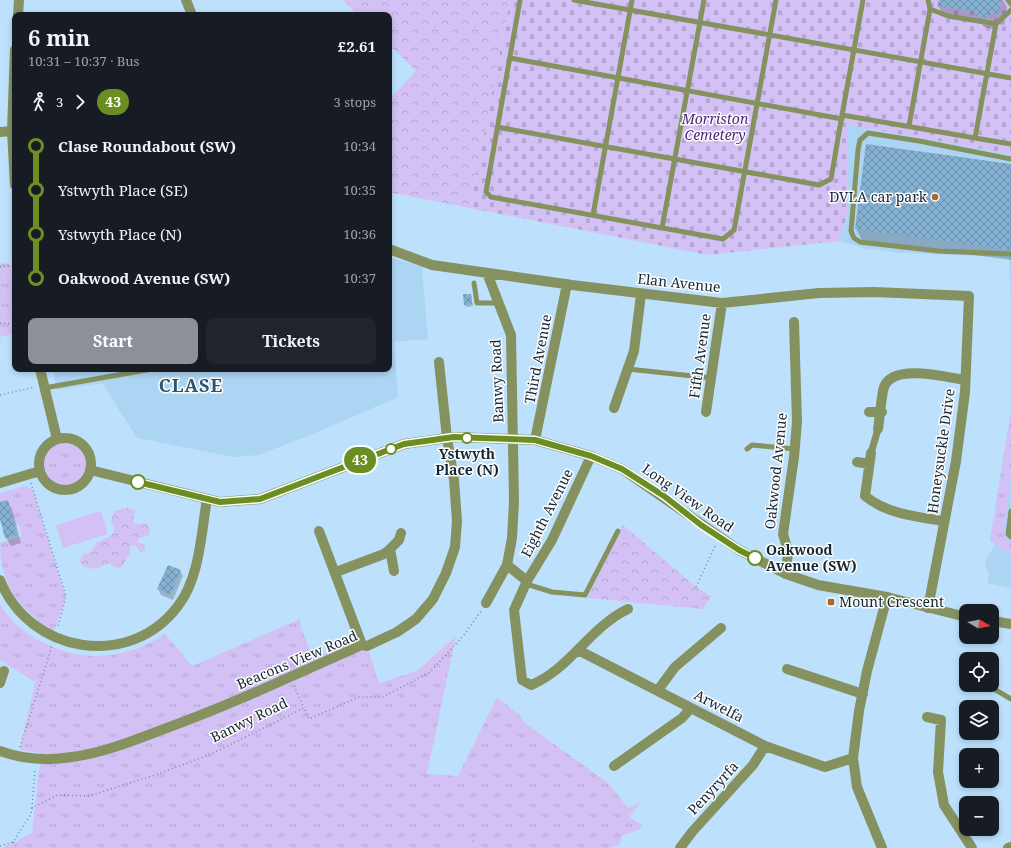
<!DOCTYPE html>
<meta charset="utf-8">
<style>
body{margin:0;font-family:"Noto Serif",serif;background:#20242c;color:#f1f3f6;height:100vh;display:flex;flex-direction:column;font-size:15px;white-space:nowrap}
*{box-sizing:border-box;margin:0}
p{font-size:13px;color:#9ea1a6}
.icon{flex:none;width:22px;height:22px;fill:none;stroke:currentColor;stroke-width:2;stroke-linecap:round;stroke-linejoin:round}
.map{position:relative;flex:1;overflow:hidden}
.details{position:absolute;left:12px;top:12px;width:380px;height:360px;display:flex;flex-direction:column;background:#171b24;border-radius:8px;box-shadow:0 2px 6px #0003}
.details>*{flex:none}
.badge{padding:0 8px;border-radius:13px;font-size:14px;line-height:26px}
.needle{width:26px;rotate:99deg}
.controls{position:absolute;left:959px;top:604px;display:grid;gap:8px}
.controls a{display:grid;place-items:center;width:40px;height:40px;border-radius:8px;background:#171b24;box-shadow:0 2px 6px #0003;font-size:20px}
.map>.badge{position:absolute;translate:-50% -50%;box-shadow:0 0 0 2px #fff}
.legs{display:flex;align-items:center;gap:6px;height:44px;padding:0 16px;font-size:13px}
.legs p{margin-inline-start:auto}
.headline{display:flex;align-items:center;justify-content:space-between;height:68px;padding:0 16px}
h1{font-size:22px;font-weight:700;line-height:30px}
.primary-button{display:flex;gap:8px;margin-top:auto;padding:8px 16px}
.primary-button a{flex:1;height:46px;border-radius:8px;background:#8c9099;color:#fff;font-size:16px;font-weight:700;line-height:46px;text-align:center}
.primary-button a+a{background:#20242c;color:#f1f3f6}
ul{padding:0 16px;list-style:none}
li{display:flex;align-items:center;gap:14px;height:44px;font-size:15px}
li i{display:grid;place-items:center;width:6px;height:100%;margin:0 5px;background:currentColor}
li i::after{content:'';width:10px;height:10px;margin:-5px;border:3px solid;border-radius:50%;background:#171b24}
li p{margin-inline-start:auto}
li:first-child i{background:linear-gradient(#0000 50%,currentColor 0)}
li:last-child i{background:linear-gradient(currentColor 50%,#0000 0)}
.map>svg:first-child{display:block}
.built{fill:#acd4f3}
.grass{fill:url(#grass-tufts)}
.forest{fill:url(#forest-crowns)}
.cemetery{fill:url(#cemetery-stones)}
.garden{fill:#d3c1f5}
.shadow{fill:#0003}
.building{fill:url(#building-cross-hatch)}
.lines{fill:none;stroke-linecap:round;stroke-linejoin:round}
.path{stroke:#718da2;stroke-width:1.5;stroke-dasharray:1 3;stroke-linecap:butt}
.service{stroke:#85925f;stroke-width:5}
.pedestrian{stroke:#85925f;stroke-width:7}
.minor{stroke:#85925f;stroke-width:10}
.tertiary{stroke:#85925f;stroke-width:10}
.line-1-casing{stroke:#fff;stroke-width:9}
.line-1{stroke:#6b8e23;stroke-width:6}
.poi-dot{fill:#a6682d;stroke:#fdfdfd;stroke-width:1.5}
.stop-1-dot{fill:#fff;stroke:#6b8e23;stroke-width:2}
.labels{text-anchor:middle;stroke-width:3;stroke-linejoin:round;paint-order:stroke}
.park-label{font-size:14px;font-style:italic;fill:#4c277a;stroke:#fdfdfd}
.poi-label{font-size:14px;fill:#142633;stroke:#fdfdfd;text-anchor:end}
.street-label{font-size:14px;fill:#142633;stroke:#fdfdfd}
.stop-label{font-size:14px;font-weight:bold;fill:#142633;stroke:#fdfdfd}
.district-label{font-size:18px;font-weight:bold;letter-spacing:1px;fill:#2a5470;stroke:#fdfdfd}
</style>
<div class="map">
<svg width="1011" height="848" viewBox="0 0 1011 848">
<defs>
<pattern id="grass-tufts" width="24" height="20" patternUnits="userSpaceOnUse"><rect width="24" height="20" fill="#d3c1f5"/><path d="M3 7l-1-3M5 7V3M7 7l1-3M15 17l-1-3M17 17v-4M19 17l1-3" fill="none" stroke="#b4a6d2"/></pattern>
<pattern id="forest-crowns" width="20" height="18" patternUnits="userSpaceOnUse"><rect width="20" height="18" fill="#d3c1f5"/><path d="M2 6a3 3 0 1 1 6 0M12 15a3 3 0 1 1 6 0" fill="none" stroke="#b4a6d2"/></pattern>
<pattern id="cemetery-stones" width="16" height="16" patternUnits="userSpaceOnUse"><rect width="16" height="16" fill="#d3c1f5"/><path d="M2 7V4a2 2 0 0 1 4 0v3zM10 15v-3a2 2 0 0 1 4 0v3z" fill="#b4a6d2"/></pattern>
<pattern id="building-cross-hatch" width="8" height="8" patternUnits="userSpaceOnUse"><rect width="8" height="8" fill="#84b0d1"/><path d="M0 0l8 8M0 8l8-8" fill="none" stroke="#6b8faa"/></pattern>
</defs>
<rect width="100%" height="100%" fill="#bde1fd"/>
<path class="built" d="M 847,125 L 1011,154 L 1011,312 L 1009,257 L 899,253 L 864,248 L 840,241 L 840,236 L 847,220 Z
M 389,257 L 422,267 L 428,339 L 394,342 L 398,397 L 308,436 L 258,455 L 234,457 L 137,438 L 102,383 L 57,390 L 53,369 L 389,369 Z
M 1011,411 L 1011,588 L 987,583 L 989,575 L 985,566 L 986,560 L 995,544 L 990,541 Z"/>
<path class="grass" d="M 10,263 L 15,297 L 15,334 L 0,337 L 0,264 Z
M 1011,411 L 1011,475 L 1004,534 L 1011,543 L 1011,555 L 990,541 Z
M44 464a21 21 0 1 1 42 0a21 21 0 1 1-42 0Z
M 25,486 L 33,490 L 66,598 L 54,631 C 19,611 0,584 0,543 L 22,536 L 19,524 L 15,525 L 8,500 L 0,502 L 0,493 Z
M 0,604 C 8,618 21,630 35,638 C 77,663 123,662 165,634 L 192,666 L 300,619 L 301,628 L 313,658 L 353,643 L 367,646 L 379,683 L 417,671 L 456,636 L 427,774 L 458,776 L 497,697 L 519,715 L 525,723 L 608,783 L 628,808 L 641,802 L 629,817 L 642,825 L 639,830 L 623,835 L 619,845 L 608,848 L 479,848 L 473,837 L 452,848 L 3,848 L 32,833 L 41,753 L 20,750 L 35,682 L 0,660 Z"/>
<path class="forest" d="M 343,0 L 510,0 L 470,208 L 393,193 L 389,190 L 389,99 L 416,71 L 389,45 L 389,15 L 358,15 Z
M 127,508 L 135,510 L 133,523 L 146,524 L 150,529 L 149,535 L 140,538 L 137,542 L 145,545 L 145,549 L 143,552 L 140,552 L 135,545 L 130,546 L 130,553 L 121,568 L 114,567 L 109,563 L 96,569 L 83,567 L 80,561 L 82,555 L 91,552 L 96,543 L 109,537 L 114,531 L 114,526 L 111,522 L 114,511 Z
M 623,525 L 696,587 L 711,596 L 703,609 L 587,598 Z
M 473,836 L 479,848 L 452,848 Z"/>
<path class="cemetery" d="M 510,0 L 1011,0 L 1011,154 L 848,125 L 848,210 C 847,221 840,231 840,241 L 708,255 L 470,208 Z"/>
<path class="garden" d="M 101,511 L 108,534 L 63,548 L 56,525 Z"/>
<path class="shadow" d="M 940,0 L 1003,0 L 1007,7 L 1004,25 L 994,23 L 993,29 L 984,27 L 981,22 L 945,17 L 938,6 Z
M 867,145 L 1011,165 L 1011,260 L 862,240 L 856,229 Z
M 471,295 L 473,306 L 466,307 L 465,305 Z
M 7,501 L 12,509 L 21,543 L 11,546 L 6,538 L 0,516 L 0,503 Z
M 180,571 L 183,576 L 173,600 L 161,595 L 158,589 Z"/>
<path class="building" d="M 939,0 L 1001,0 L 998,15 L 988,13 L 987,18 L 976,16 L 977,12 L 937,6 Z
M 866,144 L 1011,164 L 1011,250 L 855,229 Z
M 463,294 L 471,294 L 472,304 L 464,305 Z
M 8,500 L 17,535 L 5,538 L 0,519 L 0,502 Z
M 168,565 L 181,570 L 170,595 L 157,589 Z"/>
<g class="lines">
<path class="path" d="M 0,267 L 15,265
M 0,323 L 15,324
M 0,395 L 35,387
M 31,483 L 66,596 L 58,627
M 696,587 L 715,546
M 294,686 L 304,708
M 20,747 L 52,646
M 32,808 L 35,768
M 13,842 L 18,848
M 0,846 L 13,842 L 31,814 L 32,808 L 58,795 L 89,796 L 158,774 L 211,754 L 304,708 L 309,719 L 359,697 L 383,697 L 430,672 L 464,635 L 481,611"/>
<path class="service" d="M 520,0 L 486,192 L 491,197 L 723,239 L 734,230 L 776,0
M 574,0 L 1011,78
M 928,0 L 930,9 L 948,16 L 996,24 L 1011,10
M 1008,0 L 1011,4
M 996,24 L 975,138 L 1011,144
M 510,58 L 842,119
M 842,115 L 863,0
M 909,126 L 930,9
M 497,127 L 819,185 L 831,179 L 842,115 L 975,138
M 1011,159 L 919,141 L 868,133 L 860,140 L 858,150 L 851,231 L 854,238 L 860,242 L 938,251 L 1011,254
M 593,215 L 632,0
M 662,228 L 704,0
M 474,283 L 477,303 L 498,303
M 628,369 L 711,378
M 44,388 L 152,369
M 747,449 L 752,445 L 795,449
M 1011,511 L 1008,534 L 1011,537
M 526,584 L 552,592 L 585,595 L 618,531
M 989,686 L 1011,699"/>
<path class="pedestrian" d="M 871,453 L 878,429"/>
<path class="minor" d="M 186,0 L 192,15
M 0,132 L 12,131
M 389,249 L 432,265 L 572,285 L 722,303 L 819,293 L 874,292 L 969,296 L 965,392 L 956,461 L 928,608
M 614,408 L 634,351 L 641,294
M 706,412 L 722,303
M 869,412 L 882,412
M 878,429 C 880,417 881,397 884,387 C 893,363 946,377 965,380
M 535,440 L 567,284
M 871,453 L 865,496 C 887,514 918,517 944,521
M 591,456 L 552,540 L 527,581 L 514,610 L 522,680 L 531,685 C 570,669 590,627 628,609
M 857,462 L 869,464
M 0,483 L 40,471
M 319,531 L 362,645
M 507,565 L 527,581
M 394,571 L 390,549 L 399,540 L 401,533
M 336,572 L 384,554 L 390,549
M 786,574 L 788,551 L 783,534 L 794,457 L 797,422 L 794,322
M 0,580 C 29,653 129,671 178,606 C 200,577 201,534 207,499
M 486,603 L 507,565 L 512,538 L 514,501 L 511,335 L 487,273
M 578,650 L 765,746 L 825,767 L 853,758
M 787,669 L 863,694
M 0,683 L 4,671
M 658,690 L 675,667 L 721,628
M 927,717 L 941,720 L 938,772 L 944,805 L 972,848
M 0,751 C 22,759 48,761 72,757 C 103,753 135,740 164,729 C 231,705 296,674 362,645 L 367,646 L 397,632 L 416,619 L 433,599 L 446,573 L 455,547 L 457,521 L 454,480 L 447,438 L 439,362
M 614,766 L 682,718 L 691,708
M 680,848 L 692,832 L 753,765 L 765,746
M 882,848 L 857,787 L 853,758 L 859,711 L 867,671 L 887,597
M 1008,848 L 1011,847"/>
<path class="tertiary" d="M 18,15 L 19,0
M 15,50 L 12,131 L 15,185
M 40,369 L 57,439
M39 464a26 26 0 1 1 52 0a26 26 0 1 1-52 0Z
M 90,470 L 220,502 L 260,499 L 404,444 L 454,437 L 535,440 L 591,456 L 622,469 L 739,550 L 786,574 L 818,585 L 887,597 L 966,617
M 992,621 L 1011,624"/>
</g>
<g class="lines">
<defs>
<path id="line-1" d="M 138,482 L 220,502 L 260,499 L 404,444 L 454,437 L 535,440 L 591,456 L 622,469 L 664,496 L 701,525 L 739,550 L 755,558"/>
</defs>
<use href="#line-1" class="line-1-casing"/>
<use href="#line-1" class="line-1"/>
</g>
<g class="poi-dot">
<circle cx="935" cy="197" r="4"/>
<rect x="827" y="598" width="8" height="8" rx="2"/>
</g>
<g class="stop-1-dot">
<circle cx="467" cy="438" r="5"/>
<circle cx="391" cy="449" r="5"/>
<circle cx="138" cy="482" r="7"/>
<circle cx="755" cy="558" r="7"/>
</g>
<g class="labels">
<g class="park-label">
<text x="715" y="124">Morriston<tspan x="715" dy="16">Cemetery</tspan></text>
</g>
<g class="poi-label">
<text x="927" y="202">DVLA car park</text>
<text x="839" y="607" text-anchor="start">Mount Crescent</text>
</g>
<g class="street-label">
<text transform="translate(679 283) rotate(6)" y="5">Elan Avenue</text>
<text transform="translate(700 356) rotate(-82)" y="5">Fifth Avenue</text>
<text transform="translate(538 359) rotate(-79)" y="5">Third Avenue</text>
<text transform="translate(497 381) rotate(-92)" y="5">Banwy Road</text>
<text transform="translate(941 451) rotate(-82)" y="5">Honeysuckle Drive</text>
<text transform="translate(776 471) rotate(-84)" y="5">Oakwood Avenue</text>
<text transform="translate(688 498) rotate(35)" y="5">Long View Road</text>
<text transform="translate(547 513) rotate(-63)" y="5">Eighth Avenue</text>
<text transform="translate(297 660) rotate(-23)" y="5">Beacons View Road</text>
<text transform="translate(719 706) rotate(27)" y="5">Arwelfa</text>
<text transform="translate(249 720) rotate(-26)" y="5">Banwy Road</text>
<text transform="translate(713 788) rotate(-47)" y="5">Penyryrfa</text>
</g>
<g class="stop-label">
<text x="467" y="459">Ystwyth<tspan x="467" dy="16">Place (N)</tspan></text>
<text x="766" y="555" text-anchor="start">Oakwood<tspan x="766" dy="16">Avenue (SW)</tspan></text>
</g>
<g class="district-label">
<text x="191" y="392">CLASE</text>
</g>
</g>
</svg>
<div class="controls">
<a><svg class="needle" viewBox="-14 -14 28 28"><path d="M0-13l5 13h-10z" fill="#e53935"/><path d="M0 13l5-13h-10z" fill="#9ea1a6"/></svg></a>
<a><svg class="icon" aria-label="locate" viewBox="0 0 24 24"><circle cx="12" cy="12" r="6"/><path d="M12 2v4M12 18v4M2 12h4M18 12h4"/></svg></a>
<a><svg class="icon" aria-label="layers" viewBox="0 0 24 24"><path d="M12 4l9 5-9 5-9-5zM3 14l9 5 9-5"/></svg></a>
<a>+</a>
<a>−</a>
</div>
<b class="badge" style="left:360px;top:460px;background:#6b8e23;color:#fff">43</b>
<section class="details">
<div class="headline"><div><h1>6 min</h1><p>10:31 – 10:37 · Bus</p></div><b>£2.61</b></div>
<div class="legs"><svg class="icon" aria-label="walk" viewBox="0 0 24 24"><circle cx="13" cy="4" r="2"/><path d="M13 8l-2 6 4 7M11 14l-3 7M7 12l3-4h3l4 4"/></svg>3<svg class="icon" aria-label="forward" viewBox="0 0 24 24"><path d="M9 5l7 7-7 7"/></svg><b class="badge" style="background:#6b8e23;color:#fff">43</b><p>3 stops</p></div>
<ul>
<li><i style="color:#6b8e23"></i><b>Clase Roundabout (SW)</b><p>10:34</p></li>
<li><i style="color:#6b8e23"></i><span>Ystwyth Place (SE)</span><p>10:35</p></li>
<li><i style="color:#6b8e23"></i><span>Ystwyth Place (N)</span><p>10:36</p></li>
<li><i style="color:#6b8e23"></i><b>Oakwood Avenue (SW)</b><p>10:37</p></li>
</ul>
<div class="primary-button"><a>Start</a><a>Tickets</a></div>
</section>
</div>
